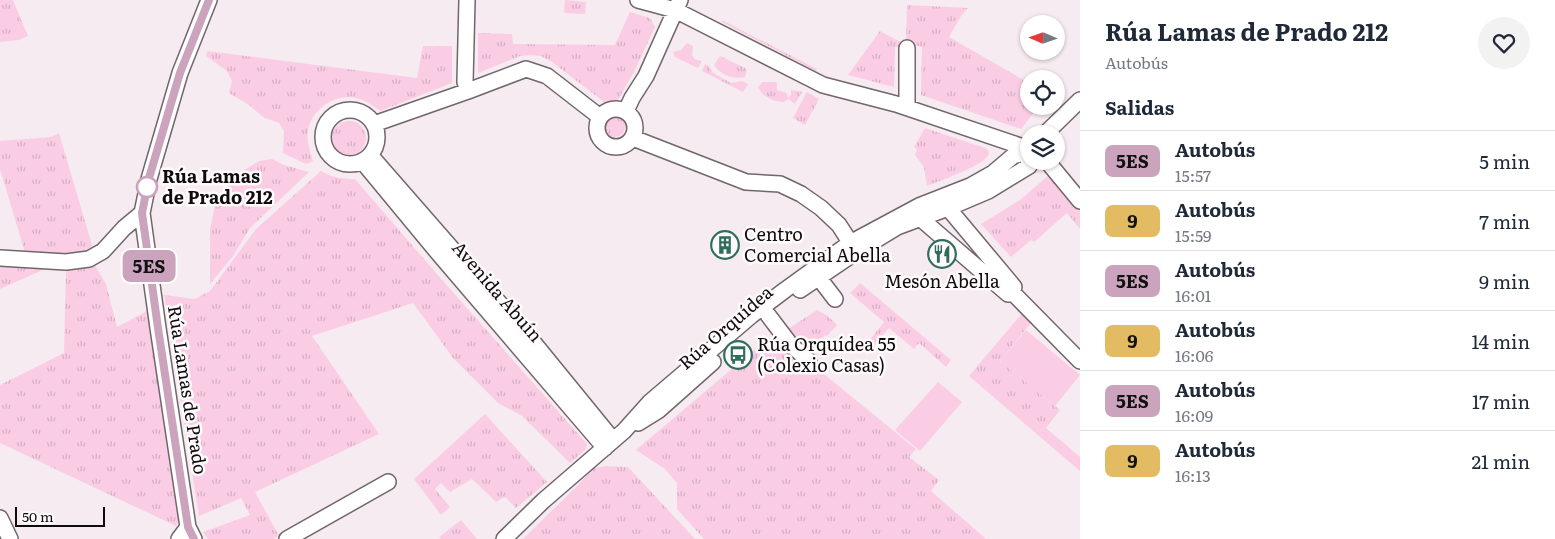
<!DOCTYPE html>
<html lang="es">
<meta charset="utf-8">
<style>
body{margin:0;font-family:Literata,serif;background:#f2f2f3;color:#1f2937;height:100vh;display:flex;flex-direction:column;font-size:19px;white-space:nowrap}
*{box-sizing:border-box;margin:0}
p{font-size:16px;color:#747a83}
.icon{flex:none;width:28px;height:28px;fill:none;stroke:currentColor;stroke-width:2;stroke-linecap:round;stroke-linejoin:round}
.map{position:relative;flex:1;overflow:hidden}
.side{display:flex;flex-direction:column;background:#fff;width:475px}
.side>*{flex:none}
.badge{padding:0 10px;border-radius:8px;font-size:18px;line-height:32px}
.needle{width:32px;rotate:272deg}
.tools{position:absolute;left:1020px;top:15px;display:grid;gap:10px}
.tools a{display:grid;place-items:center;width:45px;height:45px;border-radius:50%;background:#fff;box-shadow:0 1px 4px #0004;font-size:25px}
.scale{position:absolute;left:15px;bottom:12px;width:90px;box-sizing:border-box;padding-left:5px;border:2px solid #0e0b0d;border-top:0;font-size:14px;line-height:18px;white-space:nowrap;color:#0e0b0d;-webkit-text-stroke:4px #fffafc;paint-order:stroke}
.map>.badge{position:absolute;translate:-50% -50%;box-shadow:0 0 0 2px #fff}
h2{padding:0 25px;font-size:19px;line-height:45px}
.round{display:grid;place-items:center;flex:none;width:52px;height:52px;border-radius:26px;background:#f2f2f3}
.summary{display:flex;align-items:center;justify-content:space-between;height:85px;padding:0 25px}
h1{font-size:24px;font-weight:700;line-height:38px}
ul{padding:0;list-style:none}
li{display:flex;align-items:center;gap:15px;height:60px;padding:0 25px;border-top:1px solid #e0e1e3}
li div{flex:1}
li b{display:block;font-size:19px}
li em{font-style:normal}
li .badge{min-width:55px;font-weight:700;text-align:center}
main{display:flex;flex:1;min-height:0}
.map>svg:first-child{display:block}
.grass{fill:url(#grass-tufts)}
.pitch{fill:#facde5}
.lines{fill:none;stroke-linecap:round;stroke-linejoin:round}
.minor-casing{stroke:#70666b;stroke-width:18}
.minor{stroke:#fff;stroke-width:15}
.line-casing{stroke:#fff;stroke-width:11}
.line{stroke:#cba3bd;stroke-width:8}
.stop-dot{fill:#fff;stroke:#cba3bd;stroke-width:2.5}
.labels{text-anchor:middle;stroke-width:5;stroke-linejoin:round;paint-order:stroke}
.stop-label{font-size:18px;font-weight:bold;fill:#0e0b0d;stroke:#fffafc;text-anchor:start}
.poi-label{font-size:18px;fill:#0e0b0d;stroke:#fffafc;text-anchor:start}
.street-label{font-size:18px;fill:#0e0b0d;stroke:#fffafc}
</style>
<main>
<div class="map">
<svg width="1080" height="539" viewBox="0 0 1080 539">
<defs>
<pattern id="grass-tufts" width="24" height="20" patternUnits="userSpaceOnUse" patternTransform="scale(1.25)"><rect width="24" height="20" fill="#facde5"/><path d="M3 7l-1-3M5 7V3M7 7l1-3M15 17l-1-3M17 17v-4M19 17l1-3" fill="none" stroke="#d5afc3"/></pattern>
</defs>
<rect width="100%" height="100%" fill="#f6ebf0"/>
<path class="grass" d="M 0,0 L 13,0 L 28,36 L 19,40 L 0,42 Z
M 565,0 L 586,2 L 585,14 L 564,13 Z
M 907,5 L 968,8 L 961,16 L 949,37 L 1029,83 L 1029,106 L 1039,106 L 1021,129 L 921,95 L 922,47 L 906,43 Z
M 630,12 L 650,18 L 655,27 L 634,72 L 618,100 L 604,102 L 552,62 L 541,56 L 531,55 L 520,56 L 478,73 L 478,33 L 512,34 L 513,44 L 615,45 Z
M 722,20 L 817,69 L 816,71 L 722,22 Z
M 880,31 L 904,44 L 903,47 L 895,47 L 894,87 L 848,75 Z
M 687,43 L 693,46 L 692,56 L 694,59 L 702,61 L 698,68 L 675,57 L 673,52 L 681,50 Z
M 423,46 L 452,46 L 452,83 L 380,111 C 373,106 366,100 357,98 C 336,93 311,109 308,131 C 306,141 310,151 313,161 L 306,164 L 283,153 L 284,131 L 279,123 L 263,117 L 249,105 L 229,93 L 232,81 L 227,71 L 206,56 L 207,51 L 417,78 Z
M 720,56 L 745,68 L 747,70 L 745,77 C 734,80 720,75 714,65 Z
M 705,64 L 709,66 L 712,72 L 731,83 L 742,81 L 748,84 L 743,92 L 702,71 Z
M 763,82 L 775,82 L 777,83 L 777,90 L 787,93 L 788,98 L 791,95 L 791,90 L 802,92 L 795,104 L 788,99 L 784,102 C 774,102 762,97 758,87 Z
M 807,92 L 819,99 L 805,125 L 793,118 Z
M605 127a10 10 0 1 1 20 0a10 10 0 1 1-20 0Z
M332 138a17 17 0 1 1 34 0a17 17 0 1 1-34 0Z
M 925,128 L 985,148 L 988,150 L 989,154 C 984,166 941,180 927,186 L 924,167 L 915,155 L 917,149 L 914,147 Z
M 59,133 L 94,252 L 80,254 L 26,256 L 0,169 L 0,141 L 51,137 Z
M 272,159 L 284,165 L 309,172 L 250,228 L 233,256 L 210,284 L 210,229 L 216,201 L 238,174 L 259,161 Z
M 321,171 C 332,178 343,179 355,179 L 443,281 L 587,444 L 585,450 L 570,463 L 522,416 L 498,403 L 453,358 L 413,303 L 312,336 L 379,434 L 255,492 L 279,536 L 273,539 L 208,539 L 203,532 L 250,515 L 241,498 L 199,516 L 164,295 L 195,299 L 210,291 L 256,229 Z
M 1049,175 L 1080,211 L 1080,229 L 1067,213 L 1034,242 L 1031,240 L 1011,257 L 981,224 L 1020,200 Z
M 0,261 L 54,265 L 0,289 Z
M 93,262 L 106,284 L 117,327 L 147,311 L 180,518 L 176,526 L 0,443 L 0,385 L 64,353 L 66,268 Z
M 860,283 L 951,360 L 946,367 L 919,343 L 914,349 L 889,328 L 872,348 L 867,343 L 884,322 L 850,293 Z
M 817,310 L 828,316 L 837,325 L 827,336 L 825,335 L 807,356 L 785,331 Z
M 1024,311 L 1034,319 L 1000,361 L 1060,410 L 1046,428 L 1080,457 L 1080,471 L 969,376 Z
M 782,344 L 787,344 L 916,449 L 909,457 L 939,480 L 931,491 L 986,539 L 704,539 L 677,509 L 677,483 L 665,469 L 636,450 L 753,351 L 762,346 L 772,355 Z
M 485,414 L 547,482 L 516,508 L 505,497 L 496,502 L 472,479 L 450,492 L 441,483 L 435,489 L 450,507 L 441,515 L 414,479 Z
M 606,466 L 628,467 L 695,539 L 523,539 L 579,484 L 593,468 Z
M 461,520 L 477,539 L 441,539 L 439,537 Z"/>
<path class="pitch" d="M 1026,330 L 1080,375 L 1055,406 L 1000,361 Z
M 938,382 L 962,402 L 920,451 L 895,430 Z"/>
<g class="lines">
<defs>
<path id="minor" d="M 467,0 L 465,82 L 468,91
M 638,0 L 675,10 L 823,85 L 896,104 L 1029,149
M 907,107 L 907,48
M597 128a19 19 0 1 1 38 0a19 19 0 1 1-38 0Z
M323 137a27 27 0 1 1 54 0a27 27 0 1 1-54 0Z
M 626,111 L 632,98 L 646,76 L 680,0
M 374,124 L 468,91 L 526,69 L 547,76 L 600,117
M 1045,134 L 1080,100
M 633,138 L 746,182 L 780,184 L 801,194 L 821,208 L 839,225 L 855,250
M 370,155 L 529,337 L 613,440
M 362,161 L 439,254 L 605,448
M 1047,161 L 1080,201
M 920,218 L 1008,294 L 1014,287 L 948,208
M 0,258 L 66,262 L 89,259 L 103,251 L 124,228 L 142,213
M 819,278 L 835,299
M 800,290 L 856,252 L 897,227 L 948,208 L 988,191 L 1029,166 L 1027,152
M 1011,291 L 1080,361
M 768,315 L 790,344 L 809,361
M 638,423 L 659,410 L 713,362
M 0,518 L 10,539
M 179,539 L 188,527
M 194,539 L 188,527 L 158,328 L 142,213 L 149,179 L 180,73 L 209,0
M 287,539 L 388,482
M 504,539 L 543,501 L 624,431 L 650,402 L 752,315 L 785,290 L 850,243 L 919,206 L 970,186 L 993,173 L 1013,156 L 1027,152 L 1029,150"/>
</defs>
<use href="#minor" class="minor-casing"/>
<use href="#minor" class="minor"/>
</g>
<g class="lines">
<defs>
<path id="line" d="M 194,539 L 188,527 L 158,328 L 142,213 L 149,178 L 180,73 L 209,0"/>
</defs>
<use href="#line" class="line-casing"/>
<use href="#line" class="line"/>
</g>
<defs>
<symbol id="building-ring" viewBox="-11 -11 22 22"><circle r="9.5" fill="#fffafc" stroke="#2f6e5b" stroke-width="1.5"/><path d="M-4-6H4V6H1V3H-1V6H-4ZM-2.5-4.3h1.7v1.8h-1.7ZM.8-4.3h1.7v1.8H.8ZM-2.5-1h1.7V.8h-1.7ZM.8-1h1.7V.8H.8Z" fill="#2f6e5b"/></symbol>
<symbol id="restaurant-ring" viewBox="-11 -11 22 22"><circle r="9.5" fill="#fffafc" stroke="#2f6e5b" stroke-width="1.5"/><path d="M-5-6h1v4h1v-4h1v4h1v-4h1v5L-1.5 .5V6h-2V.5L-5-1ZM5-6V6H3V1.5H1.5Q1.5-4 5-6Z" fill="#2f6e5b"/></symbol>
<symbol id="bus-ring" viewBox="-11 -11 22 22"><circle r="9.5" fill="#fffafc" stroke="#2f6e5b" stroke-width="1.5"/><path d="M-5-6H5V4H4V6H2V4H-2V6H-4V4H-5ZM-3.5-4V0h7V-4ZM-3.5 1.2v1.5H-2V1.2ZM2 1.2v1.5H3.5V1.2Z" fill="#2f6e5b"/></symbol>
</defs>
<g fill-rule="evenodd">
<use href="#building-ring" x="709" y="229" width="32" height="32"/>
<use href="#restaurant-ring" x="926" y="238" width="32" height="32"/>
<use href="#bus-ring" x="722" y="339" width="32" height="32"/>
</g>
<circle class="stop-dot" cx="147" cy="187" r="10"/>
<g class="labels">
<g class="stop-label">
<text x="162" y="183">Rúa Lamas<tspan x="162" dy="21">de Prado 212</tspan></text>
</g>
<g class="poi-label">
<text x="744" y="241">Centro<tspan x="744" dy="21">Comercial Abella</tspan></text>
<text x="942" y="288" text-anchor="middle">Mesón Abella</text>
<text x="757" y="351">Rúa Orquídea 55<tspan x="757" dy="21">(Colexio Casas)</tspan></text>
</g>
<g class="street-label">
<text transform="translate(497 292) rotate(49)" y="6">Avenida Abuín</text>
<text transform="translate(726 328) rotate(-41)" y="6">Rúa Orquídea</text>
<text transform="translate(187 390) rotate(81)" y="6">Rúa Lamas de Prado</text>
</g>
</g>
</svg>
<div class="tools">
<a><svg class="needle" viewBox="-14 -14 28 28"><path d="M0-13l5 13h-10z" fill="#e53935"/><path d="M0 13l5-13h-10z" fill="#747a83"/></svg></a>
<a><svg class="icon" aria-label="locate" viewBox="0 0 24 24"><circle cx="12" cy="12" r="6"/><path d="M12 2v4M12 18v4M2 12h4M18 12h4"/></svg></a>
<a><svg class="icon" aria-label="layers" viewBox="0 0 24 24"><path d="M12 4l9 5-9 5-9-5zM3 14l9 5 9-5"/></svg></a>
</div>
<div class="scale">50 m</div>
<b class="badge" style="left:149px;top:266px;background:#cba3bd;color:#111">5ES</b>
</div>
<section class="side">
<div class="summary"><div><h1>Rúa Lamas de Prado 212</h1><p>Autobús</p></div><a class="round"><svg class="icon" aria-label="heart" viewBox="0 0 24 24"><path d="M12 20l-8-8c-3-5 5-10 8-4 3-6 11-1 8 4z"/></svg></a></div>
<h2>Salidas</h2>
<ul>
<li><span class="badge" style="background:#cba3bd;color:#111">5ES</span><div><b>Autobús</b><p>15:57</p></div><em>5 min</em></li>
<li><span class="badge" style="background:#e3bb63;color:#111">9</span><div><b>Autobús</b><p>15:59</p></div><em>7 min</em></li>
<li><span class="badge" style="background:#cba3bd;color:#111">5ES</span><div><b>Autobús</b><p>16:01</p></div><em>9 min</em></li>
<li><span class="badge" style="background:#e3bb63;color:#111">9</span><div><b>Autobús</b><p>16:06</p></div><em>14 min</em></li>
<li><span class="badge" style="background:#cba3bd;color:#111">5ES</span><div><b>Autobús</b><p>16:09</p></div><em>17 min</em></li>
<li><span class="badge" style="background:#e3bb63;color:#111">9</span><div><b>Autobús</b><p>16:13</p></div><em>21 min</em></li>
</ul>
</section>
</main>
